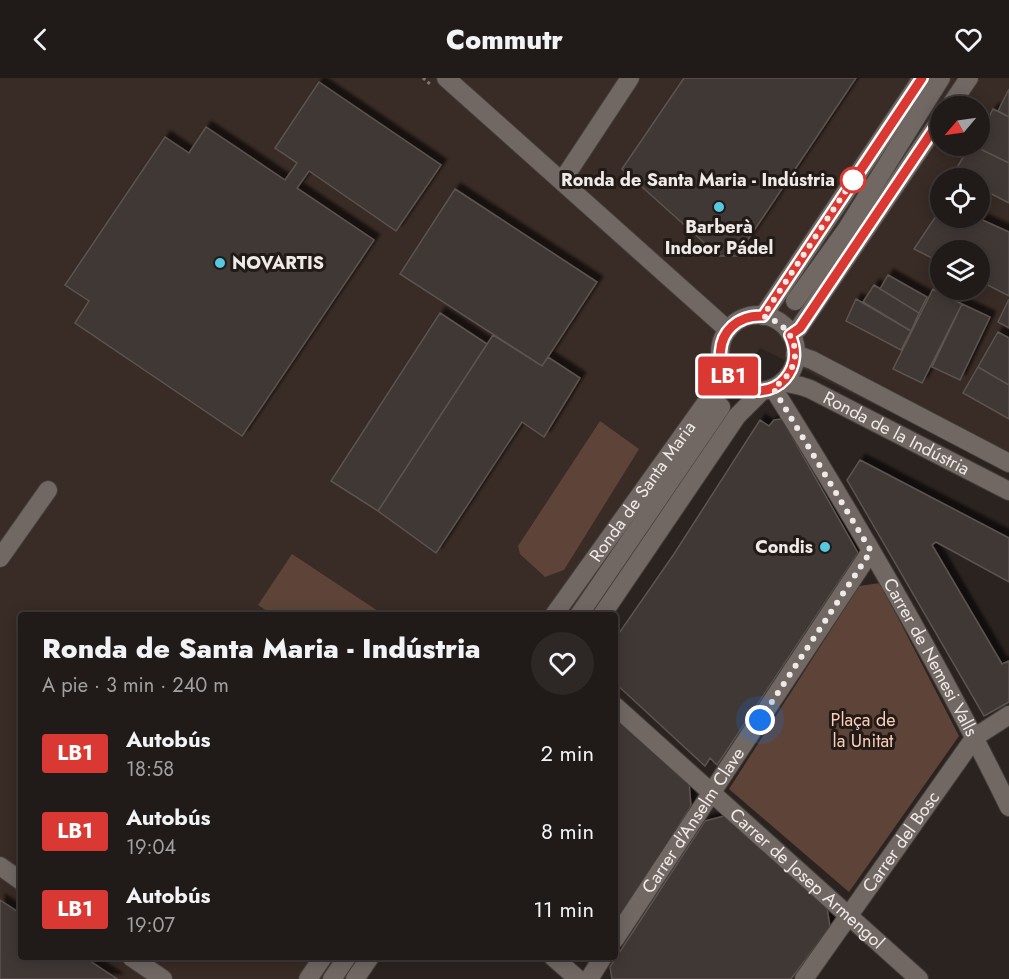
<!DOCTYPE html>
<html lang="es">
<meta charset="utf-8">
<style>
body{margin:0;font-family:Jost,sans-serif;background:#2d2725;color:#f1f3f6;height:100vh;display:flex;flex-direction:column;font-size:22px;white-space:nowrap}
*{box-sizing:border-box;margin:0}
p{font-size:20px;color:#a2a1a2}
.icon{flex:none;width:33px;height:33px;fill:none;stroke:currentColor;stroke-width:2;stroke-linecap:round;stroke-linejoin:round}
.map{position:relative;flex:1;overflow:hidden}
.details{position:absolute;left:18px;top:534px;width:600px;height:348px;display:flex;flex-direction:column;background:#201a18;border-radius:6px;box-shadow:0 3px 15px #0003,0 0 0 2px #3d3837}
.details>*{flex:none}
.badge{padding:0 12px;border-radius:4px;font-size:21px;line-height:39px}
.needle{width:39px;rotate:241deg}
.tools{position:absolute;left:930px;top:18px;display:grid;gap:12px}
.tools a{display:grid;place-items:center;width:60px;height:60px;border-radius:50%;background:#201a18;box-shadow:0 3px 15px #0003,0 0 0 2px #3d3837;font-size:30px}
.you{position:absolute;width:30px;height:30px;margin:-15px;border:4px solid #fff;border-radius:50%;background:#1a73e8;box-shadow:0 0 0 9px #1a73e833}
.map>.badge{position:absolute;translate:-50% -50%;box-shadow:0 0 0 3px #fff}
.round{display:grid;place-items:center;flex:none;width:63px;height:63px;border-radius:32px;background:#2d2725}
.headline{display:flex;align-items:center;justify-content:space-between;height:102px;padding:0 24px}
h1{font-size:28px;font-weight:800;line-height:45px}
ul{padding:0;list-style:none}
li{display:flex;align-items:center;gap:18px;height:78px;padding:0 24px}
li div{flex:1}
li b{display:block;font-size:22px}
li em{font-style:normal}
li .badge{min-width:66px;font-weight:700;text-align:center}
header{display:flex;justify-content:space-between;align-items:center;height:78px;padding:0 24px;background:#201a18;font-size:27px;font-weight:800}
.map>svg:first-child{display:block}
.built{fill:#392b25;fill-rule:evenodd}
.green{fill:#5e4438}
.building{fill:#3f3734;stroke:#5c5450;stroke-width:1.5;filter:url(#shadow)}
.lines{fill:none;stroke-linecap:round;stroke-linejoin:round}
.minor-casing{stroke:#433e3b;stroke-width:20}
.path{stroke:#7d7673;stroke-width:3;stroke-dasharray:3 3;stroke-linecap:butt}
.minor{stroke:#716864;stroke-width:18}
.line-casing{stroke:#fff;stroke-width:14}
.line{stroke:#da3832;stroke-width:9}
.walk{stroke:#efeae7;stroke-width:6;stroke-dasharray:0 10.8}
.stop-dot{fill:#fff;stroke:#da3832;stroke-width:3}
.poi-dot{fill:#56c9e1;stroke:#211a17;stroke-width:2}
.labels{text-anchor:middle;stroke-width:6;stroke-linejoin:round;paint-order:stroke}
.stop-label{font-size:18px;font-weight:bold;fill:#efeae7;stroke:#211a17;text-anchor:end}
.poi-label{font-size:18px;font-weight:bold;fill:#efeae7;stroke:#211a17}
.street-label{font-size:18px;fill:#efeae7;stroke:#211a17}
.park-label{font-size:18px;fill:#fccdb7;stroke:#211a17}
</style>
<header><svg class="icon" aria-label="back" viewBox="0 0 24 24"><path d="M15 5l-7 7 7 7"/></svg>Commutr<svg class="icon" aria-label="heart" viewBox="0 0 24 24"><path d="M12 20l-8-8c-3-5 5-10 8-4 3-6 11-1 8 4z"/></svg></header>
<div class="map">
<svg width="1009" height="901" viewBox="0 0 1009 901">
<defs>
<filter id="shadow"><feDropShadow dx="5.5" dy="-5.5" stdDeviation="1.5" flood-color="#0009"/></filter>
</defs>
<rect width="100%" height="100%" fill="#2b2320"/>
<path class="built" d="M 0,0 L 1009,0 L 1009,393 L 760,270 L 579,537 L 21,537 L 21,879 L 348,879 L 334,901 L 0,901 ZM 940,28 L 980,28 L 980,68 L 940,68 ZM 940,100 L 980,100 L 980,140 L 940,140 ZM 940,172 L 980,172 L 980,212 L 940,212 Z"/>
<path class="green" d="M 600,343 L 639,371 L 564,492 L 545,499 L 520,476 L 518,468 Z
M 292,476 L 384,537 L 273,537 L 258,527 Z
M 880,505 L 959,658 L 849,814 L 729,711 L 859,508 Z"/>
<path class="building" d="M 684,0 L 856,0 L 737,178 L 719,178 L 622,91 Z
M 319,4 L 441,87 L 396,153 L 309,93 L 297,110 L 374,162 L 242,358 L 75,245 L 89,223 L 65,207 L 165,59 L 189,75 L 206,49 L 285,102 L 297,85 L 275,70 Z
M 1009,11 L 1009,39 L 998,33 Z
M 993,31 L 1009,39 L 1009,85 L 974,68 L 980,68 L 980,57 Z
M 970,68 L 974,68 L 1009,85 L 1009,125 L 980,110 L 980,100 L 962,100 L 953,96 Z
M 455,111 L 597,204 L 542,288 L 400,196 Z
M 940,132 L 940,140 L 978,140 L 1009,154 L 1009,218 L 980,203 L 980,172 L 940,172 L 940,184 L 914,171 Z
M 888,197 L 927,219 L 919,235 L 880,211 Z
M 874,207 L 919,235 L 911,253 L 863,224 Z
M 933,211 L 962,226 L 922,305 L 893,291 Z
M 856,221 L 911,253 L 901,272 L 846,243 Z
M 1009,221 L 1009,250 L 998,244 Z
M 962,226 L 990,239 L 960,302 L 932,289 Z
M 440,235 L 487,266 L 378,433 L 331,403 Z
M 998,254 L 1009,260 L 1009,307 L 978,289 Z
M 493,257 L 542,288 L 548,279 L 580,300 L 544,359 L 522,344 L 436,475 L 378,433 Z
M 978,289 L 1009,307 L 1009,341 L 963,315 Z
M 782,341 L 858,475 L 717,687 L 710,680 L 705,688 L 615,605 L 615,561 L 674,476 L 760,342 L 769,348 L 774,342 Z
M 860,382 L 1009,460 L 1009,504 L 936,464 L 932,467 L 1002,586 L 1009,583 L 1009,624 L 984,638 L 847,402 Z
M 615,638 L 689,704 L 691,728 L 615,848 Z
M 724,738 L 826,823 L 830,849 L 791,901 L 612,901 L 610,889 L 705,743 Z
M 0,822 L 21,836 L 21,879 L 84,879 L 117,901 L 0,901 Z"/>
<g class="lines">
<defs>
<g id="minor">
<path d="M 446,0 L 728,252"/>
<path d="M 950,28 L 969,0"/>
<path d="M 562,103 L 630,0"/>
<path d="M 795,223 L 846,152 L 941,0"/>
<circle cx="758" cy="275" r="38"/>
<path d="M 763,238 L 922,0"/>
<path d="M 791,257 L 799,250 L 940,42"/>
<path d="M 795,276 L 812,282 L 1009,385"/>
<path id="s1" d="M 782,304 L 801,308 L 810,311 L 1009,413"/>
<path id="s2" d="M 773,310 C 858,446 939,585 1009,729"/>
<path d="M 0,480 L 48,412"/>
<path id="s3" d="M 554,537 L 710,319 L 721,287"/>
<path d="M 579,537 L 721,329 L 713,322"/>
<path d="M 602,537 L 737,338 L 762,313"/>
<path id="s4" d="M 615,628 L 919,901"/>
<path d="M 0,788 L 21,803"/>
<path id="s5" d="M 615,861 L 871,473"/>
<path d="M 131,879 L 163,901"/>
<path d="M 553,879 L 578,901"/>
<path d="M 308,901 L 323,879"/>
<path d="M 332,901 L 347,879"/>
<path d="M 355,901 L 370,879"/>
<path d="M 589,901 L 603,879"/>
<path id="s6" d="M 804,901 L 975,659 L 1009,637"/>
</g>
</defs>
<use href="#minor" class="minor-casing"/>
<path class="path" d="M 423,0 L 430,6"/>
<use href="#minor" class="minor"/>
</g>
<g class="lines">
<defs>
<path id="line" d="M 922,0 L 763,238 C 709,236 706,309 756,313 C 767,313 778,309 785,301 C 796,288 797,272 790,257 L 800,250 L 940,42"/>
</defs>
<use href="#line" class="line-casing"/>
<use href="#line" class="line"/>
<path class="walk" d="M 760,642 L 871,473 L 773,310 C 807,289 800,249 763,238 L 853,102"/>
</g>
<circle class="stop-dot" cx="853" cy="102" r="12"/>
<g class="poi-dot">
<circle cx="719" cy="129" r="6"/>
<circle cx="220" cy="185" r="6"/>
<circle cx="825" cy="469" r="6"/>
</g>
<g class="labels">
<g class="stop-label">
<text x="835" y="108">Ronda de Santa Maria - Indústria</text>
</g>
<g class="poi-label">
<text x="719" y="155">Barberà<tspan x="719" dy="21">Indoor Pádel</tspan></text>
<text x="232" y="191" text-anchor="start">NOVARTIS</text>
<text x="813" y="475" text-anchor="end">Condis</text>
</g>
<g class="street-label">
<text dy="6" stroke="none"><textPath href="#s1" startOffset="126">Ronda de la Indústria</textPath></text>
<text dy="6" stroke="none"><textPath href="#s3" startOffset="152">Ronda de Santa Maria</textPath></text>
<text dy="6" stroke="none"><textPath href="#s2" startOffset="312">Carrer de Nemesi Valls</textPath></text>
<text dy="6" stroke="none"><textPath href="#s5" startOffset="142">Carrer d'Anselm Clave</textPath></text>
<text dy="6" stroke="none"><textPath href="#s6" startOffset="168">Carrer del Bosc</textPath></text>
<text dy="6" stroke="none"><textPath href="#s4" startOffset="258">Carrer de Josep Armengol</textPath></text>
</g>
<g class="park-label">
<text x="863" y="648">Plaça de<tspan x="863" dy="21">la Unitat</tspan></text>
</g>
</g>
</svg>
<div class="tools">
<a><svg class="needle" viewBox="-14 -14 28 28"><path d="M0-13l5 13h-10z" fill="#e53935"/><path d="M0 13l5-13h-10z" fill="#a2a1a2"/></svg></a>
<a><svg class="icon" aria-label="locate" viewBox="0 0 24 24"><circle cx="12" cy="12" r="6"/><path d="M12 2v4M12 18v4M2 12h4M18 12h4"/></svg></a>
<a><svg class="icon" aria-label="layers" viewBox="0 0 24 24"><path d="M12 4l9 5-9 5-9-5zM3 14l9 5 9-5"/></svg></a>
</div>
<div class="you" style="left:760px;top:642px"></div>
<b class="badge" style="left:728px;top:298px;background:#da3832;color:#fff">LB1</b>
<section class="details">
<div class="headline"><div><h1>Ronda de Santa Maria - Indústria</h1><p>A pie · 3 min · 240 m</p></div><a class="round"><svg class="icon" aria-label="heart" viewBox="0 0 24 24"><path d="M12 20l-8-8c-3-5 5-10 8-4 3-6 11-1 8 4z"/></svg></a></div>
<ul>
<li><span class="badge" style="background:#da3832;color:#fff">LB1</span><div><b>Autobús</b><p>18:58</p></div><em>2 min</em></li>
<li><span class="badge" style="background:#da3832;color:#fff">LB1</span><div><b>Autobús</b><p>19:04</p></div><em>8 min</em></li>
<li><span class="badge" style="background:#da3832;color:#fff">LB1</span><div><b>Autobús</b><p>19:07</p></div><em>11 min</em></li>
</ul>
</section>
</div>
